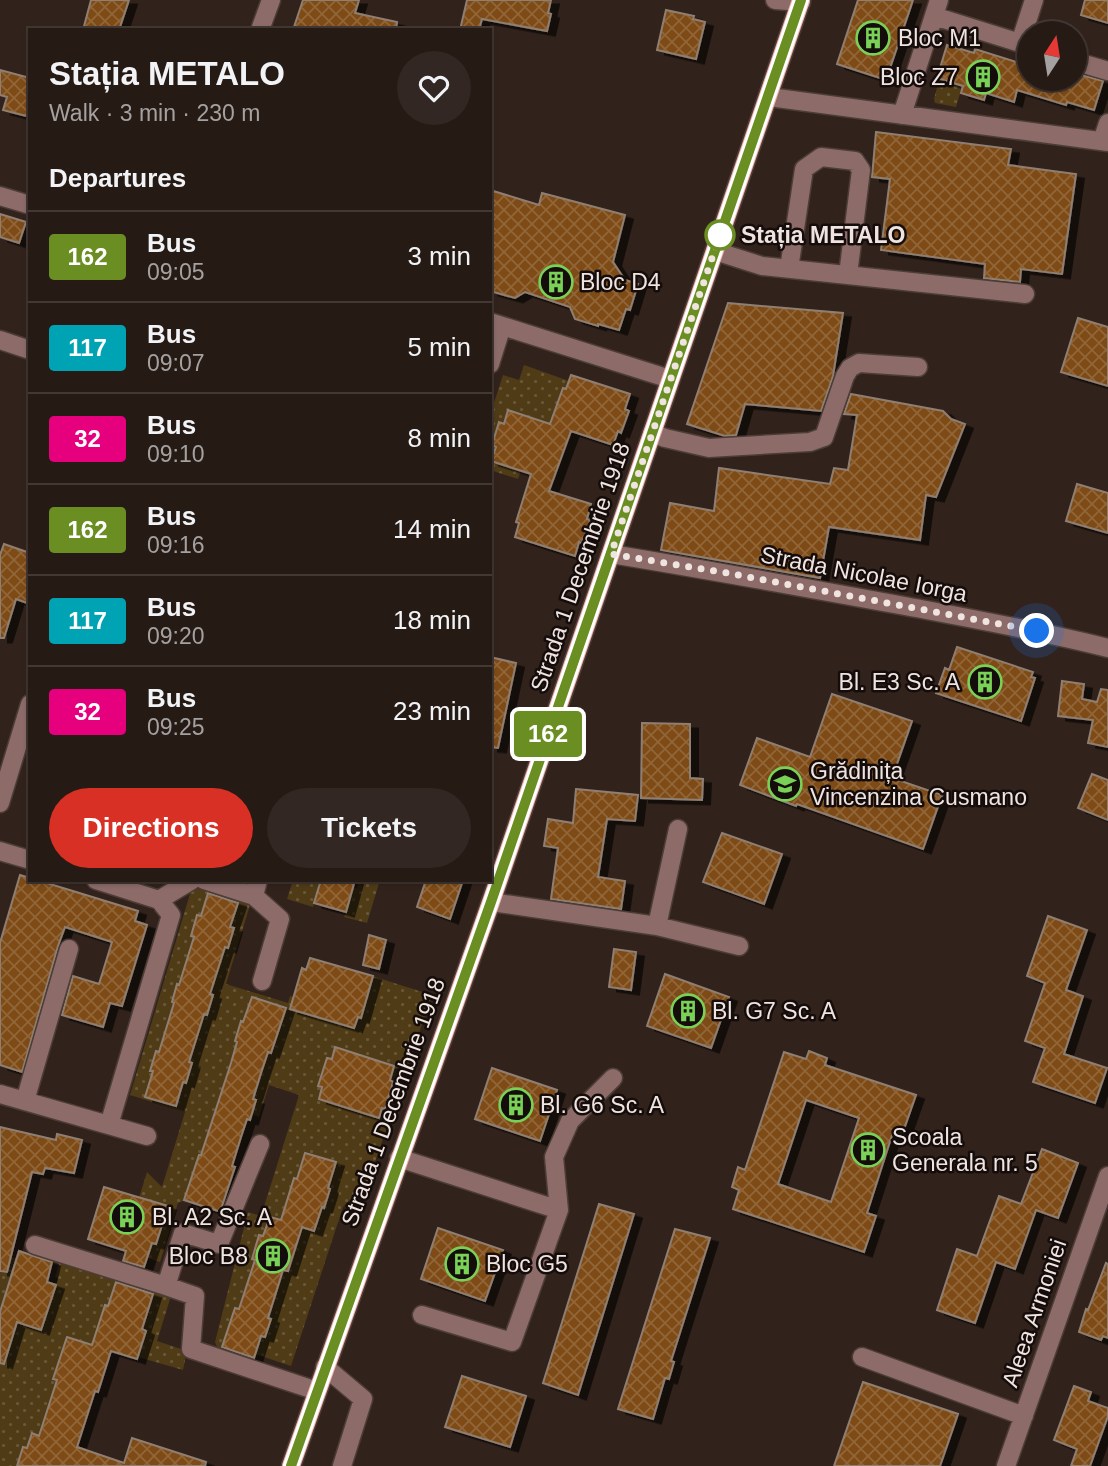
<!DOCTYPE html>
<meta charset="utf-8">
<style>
body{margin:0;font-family:Arial,sans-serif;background:#322722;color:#f1f3f6;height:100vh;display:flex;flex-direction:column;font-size:26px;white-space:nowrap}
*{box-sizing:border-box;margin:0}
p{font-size:23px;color:#a4a1a0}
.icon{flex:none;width:38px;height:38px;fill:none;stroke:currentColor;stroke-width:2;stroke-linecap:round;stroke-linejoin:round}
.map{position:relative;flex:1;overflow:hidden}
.panel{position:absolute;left:28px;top:28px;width:464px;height:854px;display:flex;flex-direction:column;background:#261a15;border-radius:0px;box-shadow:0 2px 5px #0004,0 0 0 2px #423834}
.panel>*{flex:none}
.badge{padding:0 14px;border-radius:5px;font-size:24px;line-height:46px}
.needle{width:46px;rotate:12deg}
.fabs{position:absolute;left:1017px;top:21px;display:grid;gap:14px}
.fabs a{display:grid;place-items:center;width:70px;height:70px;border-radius:50%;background:#261a15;box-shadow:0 2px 5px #0004,0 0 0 2px #423834;font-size:35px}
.you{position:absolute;width:35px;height:35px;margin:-18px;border:5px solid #fff;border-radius:50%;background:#1a73e8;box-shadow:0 0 0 10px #1a73e833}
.map>.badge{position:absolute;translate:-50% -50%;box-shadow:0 0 0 4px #fff}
h2{padding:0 21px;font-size:26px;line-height:63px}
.round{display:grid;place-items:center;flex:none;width:74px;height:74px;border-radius:37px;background:#322722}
.overview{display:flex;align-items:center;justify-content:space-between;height:119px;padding:0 21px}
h1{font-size:33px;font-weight:600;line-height:52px}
.button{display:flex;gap:14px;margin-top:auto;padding:14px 21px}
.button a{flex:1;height:80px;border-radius:42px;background:#d93025;color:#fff;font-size:28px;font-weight:600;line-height:80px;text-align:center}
.button a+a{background:#322722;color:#f1f3f6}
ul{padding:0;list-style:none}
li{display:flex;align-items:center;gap:21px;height:91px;padding:0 21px;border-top:2px solid #423834}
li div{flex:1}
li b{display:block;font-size:26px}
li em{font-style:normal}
li .badge{min-width:77px;font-weight:700;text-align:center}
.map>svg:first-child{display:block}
.grass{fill:url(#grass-dots);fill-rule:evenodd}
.building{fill:url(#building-cross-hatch);stroke:#8f7f72;stroke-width:2;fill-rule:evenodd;filter:url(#shadow)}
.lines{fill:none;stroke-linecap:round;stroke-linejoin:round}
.minor-casing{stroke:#4d3d37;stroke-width:21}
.major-casing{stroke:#4d3d37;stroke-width:21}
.minor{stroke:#8c6b69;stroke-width:18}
.major{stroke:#f4b0ab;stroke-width:18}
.line-casing{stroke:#fff;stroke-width:16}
.line{stroke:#6b8e23;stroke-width:10}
.walk{stroke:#f0e4e0;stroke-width:7;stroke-dasharray:0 12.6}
.stop-dot{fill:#fff;stroke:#6b8e23;stroke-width:3.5}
.labels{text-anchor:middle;stroke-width:5;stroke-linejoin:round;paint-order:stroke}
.poi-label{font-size:23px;fill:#f0e4e0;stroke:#150d0b;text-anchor:start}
.stop-label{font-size:23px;font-weight:bold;fill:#f0e4e0;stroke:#150d0b;text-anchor:start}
.street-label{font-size:23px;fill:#f0e4e0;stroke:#150d0b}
</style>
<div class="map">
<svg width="1108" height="1466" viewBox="0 0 1108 1466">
<defs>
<pattern id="grass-dots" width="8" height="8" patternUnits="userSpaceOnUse" patternTransform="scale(1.75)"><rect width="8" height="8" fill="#4f3b16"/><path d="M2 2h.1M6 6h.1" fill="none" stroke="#695738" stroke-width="1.8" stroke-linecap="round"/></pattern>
<pattern id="building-cross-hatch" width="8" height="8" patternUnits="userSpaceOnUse" patternTransform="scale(1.75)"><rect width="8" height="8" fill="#7e4b17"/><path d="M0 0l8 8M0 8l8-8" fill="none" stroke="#916538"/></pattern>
<filter id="shadow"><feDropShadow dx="8" dy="4.5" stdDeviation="0" flood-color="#0009"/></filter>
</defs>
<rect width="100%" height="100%" fill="#32221c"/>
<path class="grass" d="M 939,80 L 962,87 L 956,107 L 935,103 L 934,99 Z
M 524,365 L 569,381 L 567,389 L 563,388 L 554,426 L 509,410 L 504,424 L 499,422 L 492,445 L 496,447 L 491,460 L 521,470 L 518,479 L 490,470 L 490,415 L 503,375 L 519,380 Z
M 293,880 L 321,880 L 313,907 L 287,899 Z
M 359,880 L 380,880 L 367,923 L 344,917 L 353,887 L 357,888 Z
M 192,887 L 209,892 L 201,916 L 197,916 L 191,935 L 194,937 L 179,985 L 177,985 L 172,1002 L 174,1003 L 159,1052 L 156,1051 L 150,1070 L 153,1071 L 145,1097 L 176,1106 L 204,1014 L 207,1015 L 213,996 L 210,994 L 225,947 L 228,948 L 234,929 L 230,927 L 239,901 L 250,905 L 226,984 L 288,1003 L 290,996 L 298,998 L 354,1027 L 358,1017 L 361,1018 L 369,975 L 432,995 L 369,1180 L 343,1207 L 291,1366 L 255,1354 L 261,1336 L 265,1337 L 271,1319 L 268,1318 L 283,1270 L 288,1271 L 294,1253 L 297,1225 L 314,1231 L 321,1208 L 325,1208 L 330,1190 L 328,1188 L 335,1162 L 305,1153 L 297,1179 L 294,1178 L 281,1220 L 270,1218 L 263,1236 L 259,1235 L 252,1258 L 255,1260 L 239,1309 L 235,1308 L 221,1349 L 224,1350 L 223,1353 L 219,1352 L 215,1342 L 248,1212 L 261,1216 L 299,1095 L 269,1085 L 259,1117 L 252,1114 L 256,1100 L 253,1099 L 282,1006 L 252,997 L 243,1022 L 241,1022 L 235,1040 L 237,1042 L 201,1155 L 199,1155 L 185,1198 L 186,1200 L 178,1203 L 160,1262 L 147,1258 L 152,1243 L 156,1243 L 167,1209 L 139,1198 L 147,1172 L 162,1187 L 185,1112 L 130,1095 ZM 336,1048 L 394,1066 L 390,1080 L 393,1082 L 385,1108 L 338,1104 L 337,1105 L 319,1099 L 322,1087 L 318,1086 L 327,1058 L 332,1059 Z
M 42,1253 L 171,1296 L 157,1341 L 187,1351 L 183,1370 L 138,1357 L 146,1331 L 142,1329 L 153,1294 L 116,1282 L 108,1306 L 104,1306 L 99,1324 L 95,1346 L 53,1379 L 57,1380 L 49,1404 L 70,1411 L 49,1439 L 32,1434 L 27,1448 L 23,1448 L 17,1466 L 0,1466 L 0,1364 L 4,1364 L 13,1335 L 14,1321 L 49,1307 L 58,1278 L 55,1277 L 59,1264 L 40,1258 Z
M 0,1254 L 19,1259 L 0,1317 Z"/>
<path class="building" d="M 91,0 L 129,0 L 119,30 L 83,30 Z
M 303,0 L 359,0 L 355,13 L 397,22 L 396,30 L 293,30 Z
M 467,0 L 551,0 L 548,13 L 551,14 L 547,31 L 482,19 L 479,30 L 460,30 Z
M 858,0 L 913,0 L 886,80 L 837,64 Z
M 1085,0 L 1108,0 L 1108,23 L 1081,15 Z
M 666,10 L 694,16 L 693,19 L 705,22 L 696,59 L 657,50 Z
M 947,45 L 974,53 L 975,49 L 1029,66 L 1029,79 L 1074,79 L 1074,73 L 1103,81 L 1094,110 L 1067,102 L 1066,105 L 1017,90 L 1014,102 L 986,93 L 984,100 L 961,93 L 963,86 L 937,78 Z
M 0,70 L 30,78 L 30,117 L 3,110 L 7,97 L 0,95 Z
M 876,132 L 1011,149 L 1008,165 L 1076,174 L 1062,274 L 1021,269 L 1020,282 L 984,278 L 985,264 L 881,250 L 890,179 L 872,177 Z
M 490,190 L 539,205 L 542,193 L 625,215 L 613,262 L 625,280 L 638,284 L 630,310 L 626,309 L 619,330 L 598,324 L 598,326 L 575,319 L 570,307 L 525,292 L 515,298 L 490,291 Z
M 0,214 L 26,222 L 19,243 L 0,237 Z
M 728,303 L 843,313 L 833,376 L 821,411 L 745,404 L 736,435 L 725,436 L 687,424 Z
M 1078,318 L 1108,327 L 1108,386 L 1061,372 Z
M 571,375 L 630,394 L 625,409 L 629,411 L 621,433 L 618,431 L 613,445 L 571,431 L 549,491 L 591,504 L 587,519 L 590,520 L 582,543 L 579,542 L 575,556 L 515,537 L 519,523 L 516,522 L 531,474 L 491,461 L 496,447 L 492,445 L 499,422 L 504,424 L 508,410 L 550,424 L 563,388 L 566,389 Z
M 851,394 L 943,411 L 951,419 L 965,424 L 936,497 L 926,495 L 920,540 L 829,527 L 820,578 L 661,550 L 670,503 L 714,511 L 719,468 L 830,484 L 834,468 L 848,470 L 857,415 L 844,414 Z
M 1077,484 L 1108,493 L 1108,533 L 1066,521 Z
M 4,544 L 30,553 L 30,604 L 16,599 L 4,638 L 0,638 L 0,555 Z
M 957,647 L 1033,672 L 1031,677 L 1035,678 L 1021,721 L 936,693 L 945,668 L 949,670 Z
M 490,657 L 516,663 L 498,748 L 490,747 Z
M 1062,681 L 1084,684 L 1082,699 L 1097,702 L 1101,689 L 1108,690 L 1108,747 L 1088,743 L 1093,720 L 1058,716 Z
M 832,694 L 912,721 L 892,778 L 942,795 L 923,849 L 797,804 L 796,806 L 740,785 L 757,738 L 810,757 Z
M 642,723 L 690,724 L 690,778 L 703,779 L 702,800 L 641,798 Z
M 1092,774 L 1108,780 L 1108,820 L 1078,808 Z
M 576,789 L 638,795 L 635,821 L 607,819 L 598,877 L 625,881 L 621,909 L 551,899 L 558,848 L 544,846 L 548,819 L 573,823 Z
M 722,833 L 782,854 L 764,904 L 703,882 Z
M 20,875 L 30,878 L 30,880 L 37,880 L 138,911 L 135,921 L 147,925 L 122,1006 L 110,1003 L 103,1027 L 62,1015 L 73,976 L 99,984 L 112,942 L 65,927 L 58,946 L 22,1072 L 0,1065 L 0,943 Z
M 321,880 L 355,880 L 346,912 L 314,903 Z
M 426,880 L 463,880 L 450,919 L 417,907 Z
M 208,893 L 238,903 L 230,927 L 234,928 L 228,948 L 225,947 L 210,994 L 213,995 L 207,1015 L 204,1014 L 189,1062 L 192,1063 L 186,1083 L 183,1082 L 176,1106 L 145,1097 L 153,1071 L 150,1071 L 156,1051 L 159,1052 L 174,1003 L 172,1002 L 177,984 L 179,985 L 194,937 L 191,936 L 197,915 L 201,916 Z
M 1048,916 L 1087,930 L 1066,990 L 1083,996 L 1064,1054 L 1107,1068 L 1095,1103 L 1033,1082 L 1045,1048 L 1025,1041 L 1045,983 L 1027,976 Z
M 369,935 L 386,940 L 379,969 L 363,965 Z
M 614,949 L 636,952 L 631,990 L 609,987 Z
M 310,958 L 373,976 L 361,1018 L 358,1017 L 354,1028 L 290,1009 L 302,968 L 306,970 Z
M 665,974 L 729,997 L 711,1048 L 647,1026 Z
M 252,997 L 286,1008 L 271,1053 L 268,1052 L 261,1073 L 253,1099 L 256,1100 L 250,1120 L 247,1119 L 241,1137 L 232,1166 L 235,1167 L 222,1206 L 220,1211 L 218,1211 L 184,1200 L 199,1155 L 201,1155 L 231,1063 L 237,1042 L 235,1041 L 241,1021 L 243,1022 Z
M 335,1047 L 394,1066 L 390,1080 L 393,1082 L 385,1109 L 382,1108 L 379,1118 L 319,1099 L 322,1087 L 318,1086 L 327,1058 L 332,1059 Z
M 809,1051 L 827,1058 L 825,1065 L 916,1095 L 903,1132 L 894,1129 L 867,1213 L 876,1216 L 864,1252 L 733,1209 L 739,1190 L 732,1187 L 738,1167 L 745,1170 L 784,1052 L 806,1059 ZM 806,1100 L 859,1118 L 831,1202 L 778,1184 Z
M 492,1068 L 557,1090 L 540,1141 L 475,1119 Z
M 0,1127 L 56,1140 L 57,1134 L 82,1140 L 74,1173 L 45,1168 L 43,1174 L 32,1172 L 7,1272 L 0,1271 Z
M 1042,1149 L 1078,1163 L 1058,1218 L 1036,1210 L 1015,1269 L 996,1262 L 975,1323 L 937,1310 L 957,1249 L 977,1256 L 999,1196 L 1021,1204 Z
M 305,1153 L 336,1162 L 328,1188 L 330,1189 L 324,1208 L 322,1207 L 314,1231 L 302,1227 L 288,1271 L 283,1270 L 268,1318 L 271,1319 L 265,1337 L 261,1336 L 254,1358 L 222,1347 L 235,1308 L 239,1309 L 255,1260 L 252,1259 L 259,1235 L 263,1236 L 270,1217 L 281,1220 L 294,1178 L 297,1179 Z
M 104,1187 L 168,1206 L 156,1244 L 152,1243 L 144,1267 L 123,1261 L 126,1251 L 88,1239 Z
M 599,1204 L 634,1214 L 578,1395 L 543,1383 Z
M 438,1228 L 503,1250 L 485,1301 L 421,1279 Z
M 675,1229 L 710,1238 L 671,1361 L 674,1362 L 669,1379 L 665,1378 L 653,1419 L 618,1409 Z
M 19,1251 L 52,1262 L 47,1282 L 56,1285 L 41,1330 L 17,1322 L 4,1364 L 0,1363 L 0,1312 Z
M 1106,1263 L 1108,1264 L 1108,1338 L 1103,1336 L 1101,1340 L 1079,1332 L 1086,1309 L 1088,1310 Z
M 116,1282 L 153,1294 L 142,1329 L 146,1331 L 137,1359 L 111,1351 L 98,1392 L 95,1391 L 77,1447 L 124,1463 L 132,1438 L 206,1462 L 205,1466 L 17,1466 L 23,1447 L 27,1448 L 32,1433 L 39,1436 L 57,1380 L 53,1379 L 67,1337 L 92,1345 L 105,1305 L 108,1306 Z
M 462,1376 L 526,1396 L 510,1447 L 445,1427 Z
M 863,1382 L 958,1414 L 940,1466 L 834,1466 Z
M 1074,1386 L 1091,1392 L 1088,1401 L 1108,1408 L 1108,1416 L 1090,1466 L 1071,1466 L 1077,1449 L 1054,1440 Z"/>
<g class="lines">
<defs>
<path id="minor" d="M 775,0 L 801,2
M 934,16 L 1020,43
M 260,30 L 271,0
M 1029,46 L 1020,43 L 1034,0
M 1074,61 L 1108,71
M 769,97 L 1108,142
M 902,115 L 939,0
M 1102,141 L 1108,123
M 0,196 L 30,205
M 715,251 L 762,266 L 1025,294
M 789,269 L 804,169 L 821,157 L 855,161 L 861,170 L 848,275
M 490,322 L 670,379
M 0,340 L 30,350
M 490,364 L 502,326
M 652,433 L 665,438 L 709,448 L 810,442 L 824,437 L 845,376 L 850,368 L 859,363 L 918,367
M 611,554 C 709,570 807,588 905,606 C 973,619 1041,631 1108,648
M 0,803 L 30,704
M 0,851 L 30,860
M 96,880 L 159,900 L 171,915 L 109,1125
M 204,880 L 254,896
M 258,880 L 254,896 L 280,919 L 262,981
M 159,900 L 192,880
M 491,902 L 657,926 L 739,946
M 657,926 L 678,829
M 0,1094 L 147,1136
M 25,1101 L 69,949
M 260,1144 L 219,1244 L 183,1233 L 166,1286 L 195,1296 L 191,1349 L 317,1391
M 399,1158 L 559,1210
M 35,1245 L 166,1286
M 422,1315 L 512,1342 L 559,1210 L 554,1157 L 570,1121 L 613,1078
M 862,1357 L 1024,1416
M 325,1367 L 363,1399 L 342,1466
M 1006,1466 L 1108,1176"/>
<path id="major" d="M 291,1466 L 491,902 L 801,0"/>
</defs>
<use href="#minor" class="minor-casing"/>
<use href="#major" class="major-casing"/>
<use href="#minor" class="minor"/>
<use href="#major" class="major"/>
</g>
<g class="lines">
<defs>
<path id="line" d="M 291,1466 L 491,902 L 801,0"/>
</defs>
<use href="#line" class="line-casing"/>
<use href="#line" class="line"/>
<path class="walk" d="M 720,235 L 722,229 L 611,554 L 727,573 L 1037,631"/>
</g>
<defs>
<symbol id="building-ring" viewBox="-11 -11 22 22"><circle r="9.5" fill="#150d0b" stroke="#7ad157" stroke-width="1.5"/><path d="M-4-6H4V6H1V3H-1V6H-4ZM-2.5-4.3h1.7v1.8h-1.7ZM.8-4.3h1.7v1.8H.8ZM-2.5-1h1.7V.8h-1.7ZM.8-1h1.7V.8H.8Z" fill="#7ad157"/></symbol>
<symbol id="school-ring" viewBox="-11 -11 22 22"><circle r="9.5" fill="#150d0b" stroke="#7ad157" stroke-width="1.5"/><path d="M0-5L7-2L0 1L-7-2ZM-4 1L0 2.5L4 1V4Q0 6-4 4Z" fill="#7ad157"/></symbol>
</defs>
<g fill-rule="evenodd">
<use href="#building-ring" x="854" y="19" width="38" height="38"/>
<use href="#building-ring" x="964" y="58" width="38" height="38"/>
<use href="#building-ring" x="537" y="263" width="38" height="38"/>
<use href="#building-ring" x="966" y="663" width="38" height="38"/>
<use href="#school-ring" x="766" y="765" width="38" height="38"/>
<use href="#building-ring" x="669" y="992" width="38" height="38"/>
<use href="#building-ring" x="497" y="1086" width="38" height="38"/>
<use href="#building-ring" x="849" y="1131" width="38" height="38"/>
<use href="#building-ring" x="108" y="1198" width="38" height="38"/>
<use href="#building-ring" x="254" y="1237" width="38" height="38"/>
<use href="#building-ring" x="443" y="1245" width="38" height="38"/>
</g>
<circle class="stop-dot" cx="720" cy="235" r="14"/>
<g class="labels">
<g class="poi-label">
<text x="898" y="46">Bloc M1</text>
<text x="958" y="85" text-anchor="end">Bloc Z7</text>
<text x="580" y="290">Bloc D4</text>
<text x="960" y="690" text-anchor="end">Bl. E3 Sc. A</text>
<text x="810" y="779">Grădinița<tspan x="810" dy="26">Vincenzina Cusmano</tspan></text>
<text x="712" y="1019">Bl. G7 Sc. A</text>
<text x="540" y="1113">Bl. G6 Sc. A</text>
<text x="892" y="1145">Scoala<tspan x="892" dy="26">Generala nr. 5</tspan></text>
<text x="152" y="1225">Bl. A2 Sc. A</text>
<text x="248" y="1264" text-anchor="end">Bloc B8</text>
<text x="486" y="1272">Bloc G5</text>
</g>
<g class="stop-label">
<text x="741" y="243">Stația METALO</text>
</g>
<g class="street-label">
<text transform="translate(580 567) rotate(-71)" y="8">Strada 1 Decembrie 1918</text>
<text transform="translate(864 574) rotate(11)" y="8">Strada Nicolae Iorga</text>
<text transform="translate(393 1102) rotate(-70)" y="8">Strada 1 Decembrie 1918</text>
<text transform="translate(1034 1313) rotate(-71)" y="8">Aleea Armoniei</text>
</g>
</g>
</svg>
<div class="fabs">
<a><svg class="needle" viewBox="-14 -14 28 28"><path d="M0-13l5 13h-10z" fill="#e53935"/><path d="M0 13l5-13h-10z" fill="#a4a1a0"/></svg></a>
</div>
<div class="you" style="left:1037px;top:631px"></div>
<b class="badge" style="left:548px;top:734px;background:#6b8e23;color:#fff">162</b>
<section class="panel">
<div class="overview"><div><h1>Stația METALO</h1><p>Walk · 3 min · 230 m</p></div><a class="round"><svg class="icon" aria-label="heart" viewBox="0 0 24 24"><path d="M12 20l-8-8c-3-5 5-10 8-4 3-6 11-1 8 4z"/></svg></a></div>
<h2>Departures</h2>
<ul>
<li><span class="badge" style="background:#6b8e23;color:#fff">162</span><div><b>Bus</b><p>09:05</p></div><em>3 min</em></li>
<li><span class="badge" style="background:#00a3b4;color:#fff">117</span><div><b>Bus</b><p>09:07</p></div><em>5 min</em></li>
<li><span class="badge" style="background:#e6007e;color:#fff">32</span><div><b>Bus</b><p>09:10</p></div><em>8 min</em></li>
<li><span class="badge" style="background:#6b8e23;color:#fff">162</span><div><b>Bus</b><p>09:16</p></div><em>14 min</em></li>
<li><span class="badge" style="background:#00a3b4;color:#fff">117</span><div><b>Bus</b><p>09:20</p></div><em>18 min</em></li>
<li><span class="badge" style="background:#e6007e;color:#fff">32</span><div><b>Bus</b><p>09:25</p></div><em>23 min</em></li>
</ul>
<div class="button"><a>Directions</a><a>Tickets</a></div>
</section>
</div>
